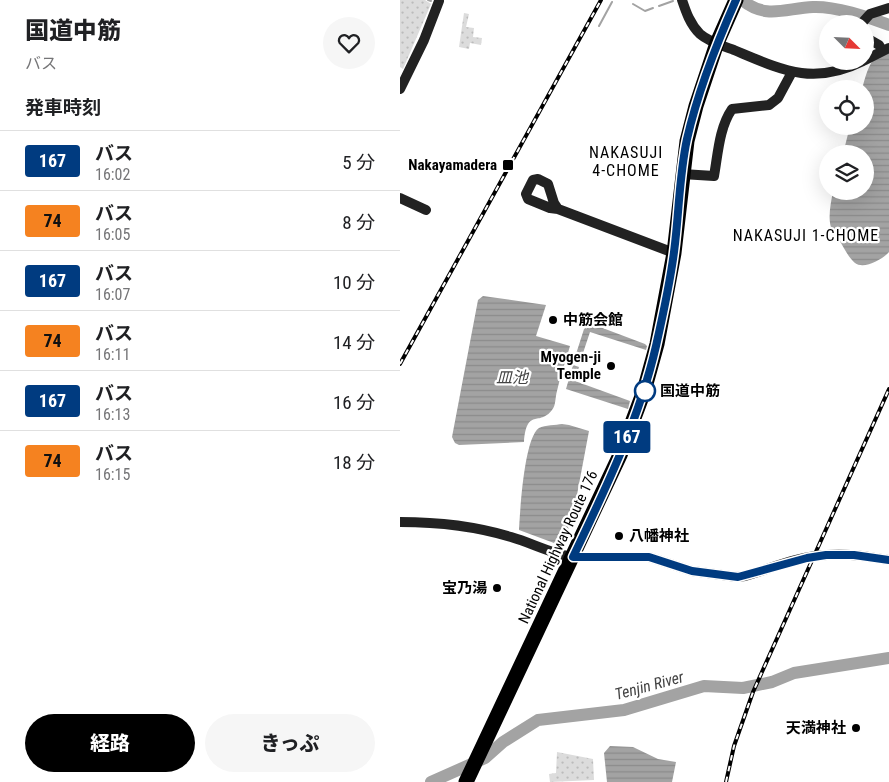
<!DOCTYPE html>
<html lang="ja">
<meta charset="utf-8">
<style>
body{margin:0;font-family:"Roboto Condensed","Noto Sans JP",sans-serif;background:#f6f6f6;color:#202124;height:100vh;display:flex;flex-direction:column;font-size:19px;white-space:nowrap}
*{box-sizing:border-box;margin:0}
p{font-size:16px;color:#757577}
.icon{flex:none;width:28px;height:28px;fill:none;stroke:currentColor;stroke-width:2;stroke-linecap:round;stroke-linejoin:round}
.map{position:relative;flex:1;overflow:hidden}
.sheet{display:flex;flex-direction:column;background:#fff;width:400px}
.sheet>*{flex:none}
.badge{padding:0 10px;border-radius:4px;font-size:18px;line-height:32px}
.needle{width:32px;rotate:114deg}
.tools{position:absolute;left:419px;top:15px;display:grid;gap:10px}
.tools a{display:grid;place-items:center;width:55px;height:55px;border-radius:50%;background:#fff;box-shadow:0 5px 20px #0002;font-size:25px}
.map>.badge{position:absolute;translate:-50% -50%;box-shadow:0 0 0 2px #fff}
h2{padding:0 25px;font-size:19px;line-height:45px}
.round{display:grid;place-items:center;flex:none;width:52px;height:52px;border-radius:26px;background:#f6f6f6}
.head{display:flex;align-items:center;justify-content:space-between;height:85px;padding:0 25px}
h1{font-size:24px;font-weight:800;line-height:38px}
.cta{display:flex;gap:10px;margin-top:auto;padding:10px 25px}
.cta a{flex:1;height:58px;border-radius:30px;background:#000;color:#fff;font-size:20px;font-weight:800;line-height:58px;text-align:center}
.cta a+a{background:#f6f6f6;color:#202124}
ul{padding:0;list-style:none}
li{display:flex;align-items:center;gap:15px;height:60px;padding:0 25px;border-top:1px solid #e0e0e0}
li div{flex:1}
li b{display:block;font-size:19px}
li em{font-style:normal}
li .badge{min-width:55px;font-weight:700;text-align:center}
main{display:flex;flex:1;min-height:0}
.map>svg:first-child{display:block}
.park{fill:url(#park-dots)}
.water{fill:url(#water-rules)}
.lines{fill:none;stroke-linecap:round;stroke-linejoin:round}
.stream{stroke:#a3a3a3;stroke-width:2}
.river{stroke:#a3a3a3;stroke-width:12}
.secondary{stroke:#222;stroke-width:10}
.highway{stroke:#000;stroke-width:15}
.rail-casing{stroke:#000;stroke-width:4}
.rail{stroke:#fff;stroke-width:2;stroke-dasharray:5.5;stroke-linecap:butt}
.line-casing{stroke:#fff;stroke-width:11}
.line{stroke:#003b80;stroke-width:8}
.poi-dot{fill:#000;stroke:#fff;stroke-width:2}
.stop-dot{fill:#fff;stroke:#003b80;stroke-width:2.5}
.labels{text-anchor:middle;stroke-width:4.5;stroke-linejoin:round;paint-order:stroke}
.poi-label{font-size:15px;font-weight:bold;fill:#000;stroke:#fff;text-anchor:end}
.stop-label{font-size:15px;font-weight:bold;fill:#000;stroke:#fff;text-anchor:start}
.street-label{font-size:15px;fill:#000;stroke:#fff}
.neighbourhood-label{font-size:16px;letter-spacing:1px;fill:#000;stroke:#fff}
.water-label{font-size:16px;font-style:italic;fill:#444;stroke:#fff}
</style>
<main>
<section class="sheet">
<div class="head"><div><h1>国道中筋</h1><p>バス</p></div><a class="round"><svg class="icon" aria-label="heart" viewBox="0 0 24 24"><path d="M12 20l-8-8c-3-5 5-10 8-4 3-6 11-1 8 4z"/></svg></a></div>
<h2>発車時刻</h2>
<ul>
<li><span class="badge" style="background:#003b80;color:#fff">167</span><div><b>バス</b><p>16:02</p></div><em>5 分</em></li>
<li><span class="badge" style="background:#f58220;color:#111">74</span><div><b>バス</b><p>16:05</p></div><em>8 分</em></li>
<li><span class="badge" style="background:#003b80;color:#fff">167</span><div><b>バス</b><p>16:07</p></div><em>10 分</em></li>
<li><span class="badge" style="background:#f58220;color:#111">74</span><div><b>バス</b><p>16:11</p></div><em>14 分</em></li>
<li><span class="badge" style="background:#003b80;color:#fff">167</span><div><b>バス</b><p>16:13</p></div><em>16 分</em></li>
<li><span class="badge" style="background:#f58220;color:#111">74</span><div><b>バス</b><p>16:15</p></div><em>18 分</em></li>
</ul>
<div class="cta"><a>経路</a><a>きっぷ</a></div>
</section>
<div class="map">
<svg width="489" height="782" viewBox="0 0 489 782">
<defs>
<pattern id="park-dots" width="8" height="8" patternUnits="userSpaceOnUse" patternTransform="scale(1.25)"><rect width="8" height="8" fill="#dcdcdc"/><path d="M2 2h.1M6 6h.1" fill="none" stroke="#bbb" stroke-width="1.8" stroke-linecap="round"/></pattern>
<pattern id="water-rules" width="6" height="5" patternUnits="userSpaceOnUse" patternTransform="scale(1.25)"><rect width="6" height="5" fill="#a3a3a3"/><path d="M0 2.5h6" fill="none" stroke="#8b8b8b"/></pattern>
</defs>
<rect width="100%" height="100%" fill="#fff"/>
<path class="park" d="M 0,0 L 25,0 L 31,4 L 3,69 L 0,67 Z
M 64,13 L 69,14 L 66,27 L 74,28 L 73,37 L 82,38 L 81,45 L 70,43 L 69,49 L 59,47 Z
M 157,752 L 193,759 L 194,780 L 150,782 L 149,774 L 156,773 Z"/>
<path class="water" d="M 489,53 L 489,252 C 483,259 464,270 455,263 C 449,258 445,250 441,243 C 438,239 433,235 432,230 C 427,219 431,203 433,191 L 465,191 L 465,154 L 443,154 L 450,126 L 465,126 L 465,89 L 462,89 C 465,79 468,63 477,56 C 480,54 486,54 489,53 Z
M 83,296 L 146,305 L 136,336 L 170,346 C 166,361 160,376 157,391 C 155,398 156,405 152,410 C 139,427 127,407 124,442 L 59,445 L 55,443 L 52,437 L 78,300 Z
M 192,324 L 245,344 L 247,346 L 246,350 L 190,332 L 182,356 L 176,354 L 184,329 Z
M 173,365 L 179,367 L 175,381 L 230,401 L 228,409 L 166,389 Z
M 162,424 L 169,425 L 189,431 L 176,500 L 168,527 L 171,537 L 154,543 L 119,530 C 120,512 124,438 139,428 C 145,425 156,425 162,424 Z
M 210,746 L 233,747 L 258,759 L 276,762 L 272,782 L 207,782 L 204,753 Z"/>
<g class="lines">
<path class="stream" d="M 28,0 L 31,1
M 233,4 L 245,11 L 253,8
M 259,6 L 273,1
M 199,26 L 212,2"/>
<path class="river" d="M 342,0 C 366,20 386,8 413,7 C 434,6 469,17 489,25
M 31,782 L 85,758 L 103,742 L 138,720 L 224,710 L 304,686 L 343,688 L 372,682 L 394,673 L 489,658"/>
<path class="secondary" d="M 282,0 C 286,12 290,24 300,34 C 309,42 323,46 334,50 C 382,70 413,86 463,61
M 461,24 L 470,14 L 489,8
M 465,37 L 479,45 L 482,50
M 465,60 L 489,48
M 0,89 L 24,40 L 39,1
M 282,174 L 314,176 C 318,154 319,128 332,109 L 369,105 L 378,98 L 392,72
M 0,198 L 26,210
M 158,209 L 154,203 L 148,184 L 138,179 L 133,180 L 126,194 L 128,199 L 150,208 L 158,209 L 274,253
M 0,522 C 37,522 75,526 111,537 C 132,543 152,554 173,557 L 249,557 L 292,571 L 337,577 L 345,576 C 372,568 399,556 427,555 C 448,553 469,557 489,560"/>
<path class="highway" d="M 66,782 L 220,455 L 244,391 L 257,344 L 274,253 L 287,141 L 296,106 L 317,43 L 336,0"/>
<defs>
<path id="rail" d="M 0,364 L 201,0
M 326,782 L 334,746 L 353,692 L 489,389"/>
</defs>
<use href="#rail" class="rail-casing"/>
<use href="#rail" class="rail"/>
</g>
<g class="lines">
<defs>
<path id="line" d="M 336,0 C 316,45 298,91 287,139 C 279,176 279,215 274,252 C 270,283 263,315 256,346 C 239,420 206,488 173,557 L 249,557 L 292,571 L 338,577 L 407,558 L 426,555 L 454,555 L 489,560"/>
</defs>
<use href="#line" class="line-casing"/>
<use href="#line" class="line"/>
</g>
<g class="poi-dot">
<rect x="102" y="159" width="12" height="12" rx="2.5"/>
<circle cx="153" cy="320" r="5"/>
<circle cx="211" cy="366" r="5"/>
<circle cx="219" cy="536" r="5"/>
<circle cx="97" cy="588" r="5"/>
<circle cx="456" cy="728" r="5"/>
</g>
<circle class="stop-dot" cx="245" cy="391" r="10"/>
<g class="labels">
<g class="poi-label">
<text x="97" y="170">Nakayamadera</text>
<text x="163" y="325" text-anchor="start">中筋会館</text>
<text x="201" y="362">Myogen-ji<tspan x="201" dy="17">Temple</tspan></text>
<text x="229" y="541" text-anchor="start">八幡神社</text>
<text x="87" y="593">宝乃湯</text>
<text x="446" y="733">天満神社</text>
</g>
<g class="stop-label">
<text x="260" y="396">国道中筋</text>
</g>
<g class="street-label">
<text transform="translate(158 547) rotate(-65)" y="5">National Highway Route 176</text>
</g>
<g class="neighbourhood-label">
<text x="226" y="158">NAKASUJI<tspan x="226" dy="18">4-CHOME</tspan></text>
<text x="406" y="241">NAKASUJI 1-CHOME</text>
</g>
<g class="water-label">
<text x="112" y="383">皿池</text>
<text transform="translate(249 685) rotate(-15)" y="6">Tenjin River</text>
</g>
</g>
</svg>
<div class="tools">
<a><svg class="needle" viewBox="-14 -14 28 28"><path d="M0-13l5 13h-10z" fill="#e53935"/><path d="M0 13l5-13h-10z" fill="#757577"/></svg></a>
<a><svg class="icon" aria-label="locate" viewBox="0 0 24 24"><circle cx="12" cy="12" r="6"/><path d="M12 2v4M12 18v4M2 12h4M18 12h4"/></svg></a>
<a><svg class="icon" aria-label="layers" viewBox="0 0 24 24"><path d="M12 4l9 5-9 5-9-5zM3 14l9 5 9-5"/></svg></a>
</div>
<b class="badge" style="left:227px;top:437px;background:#003b80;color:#fff">167</b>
</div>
</main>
